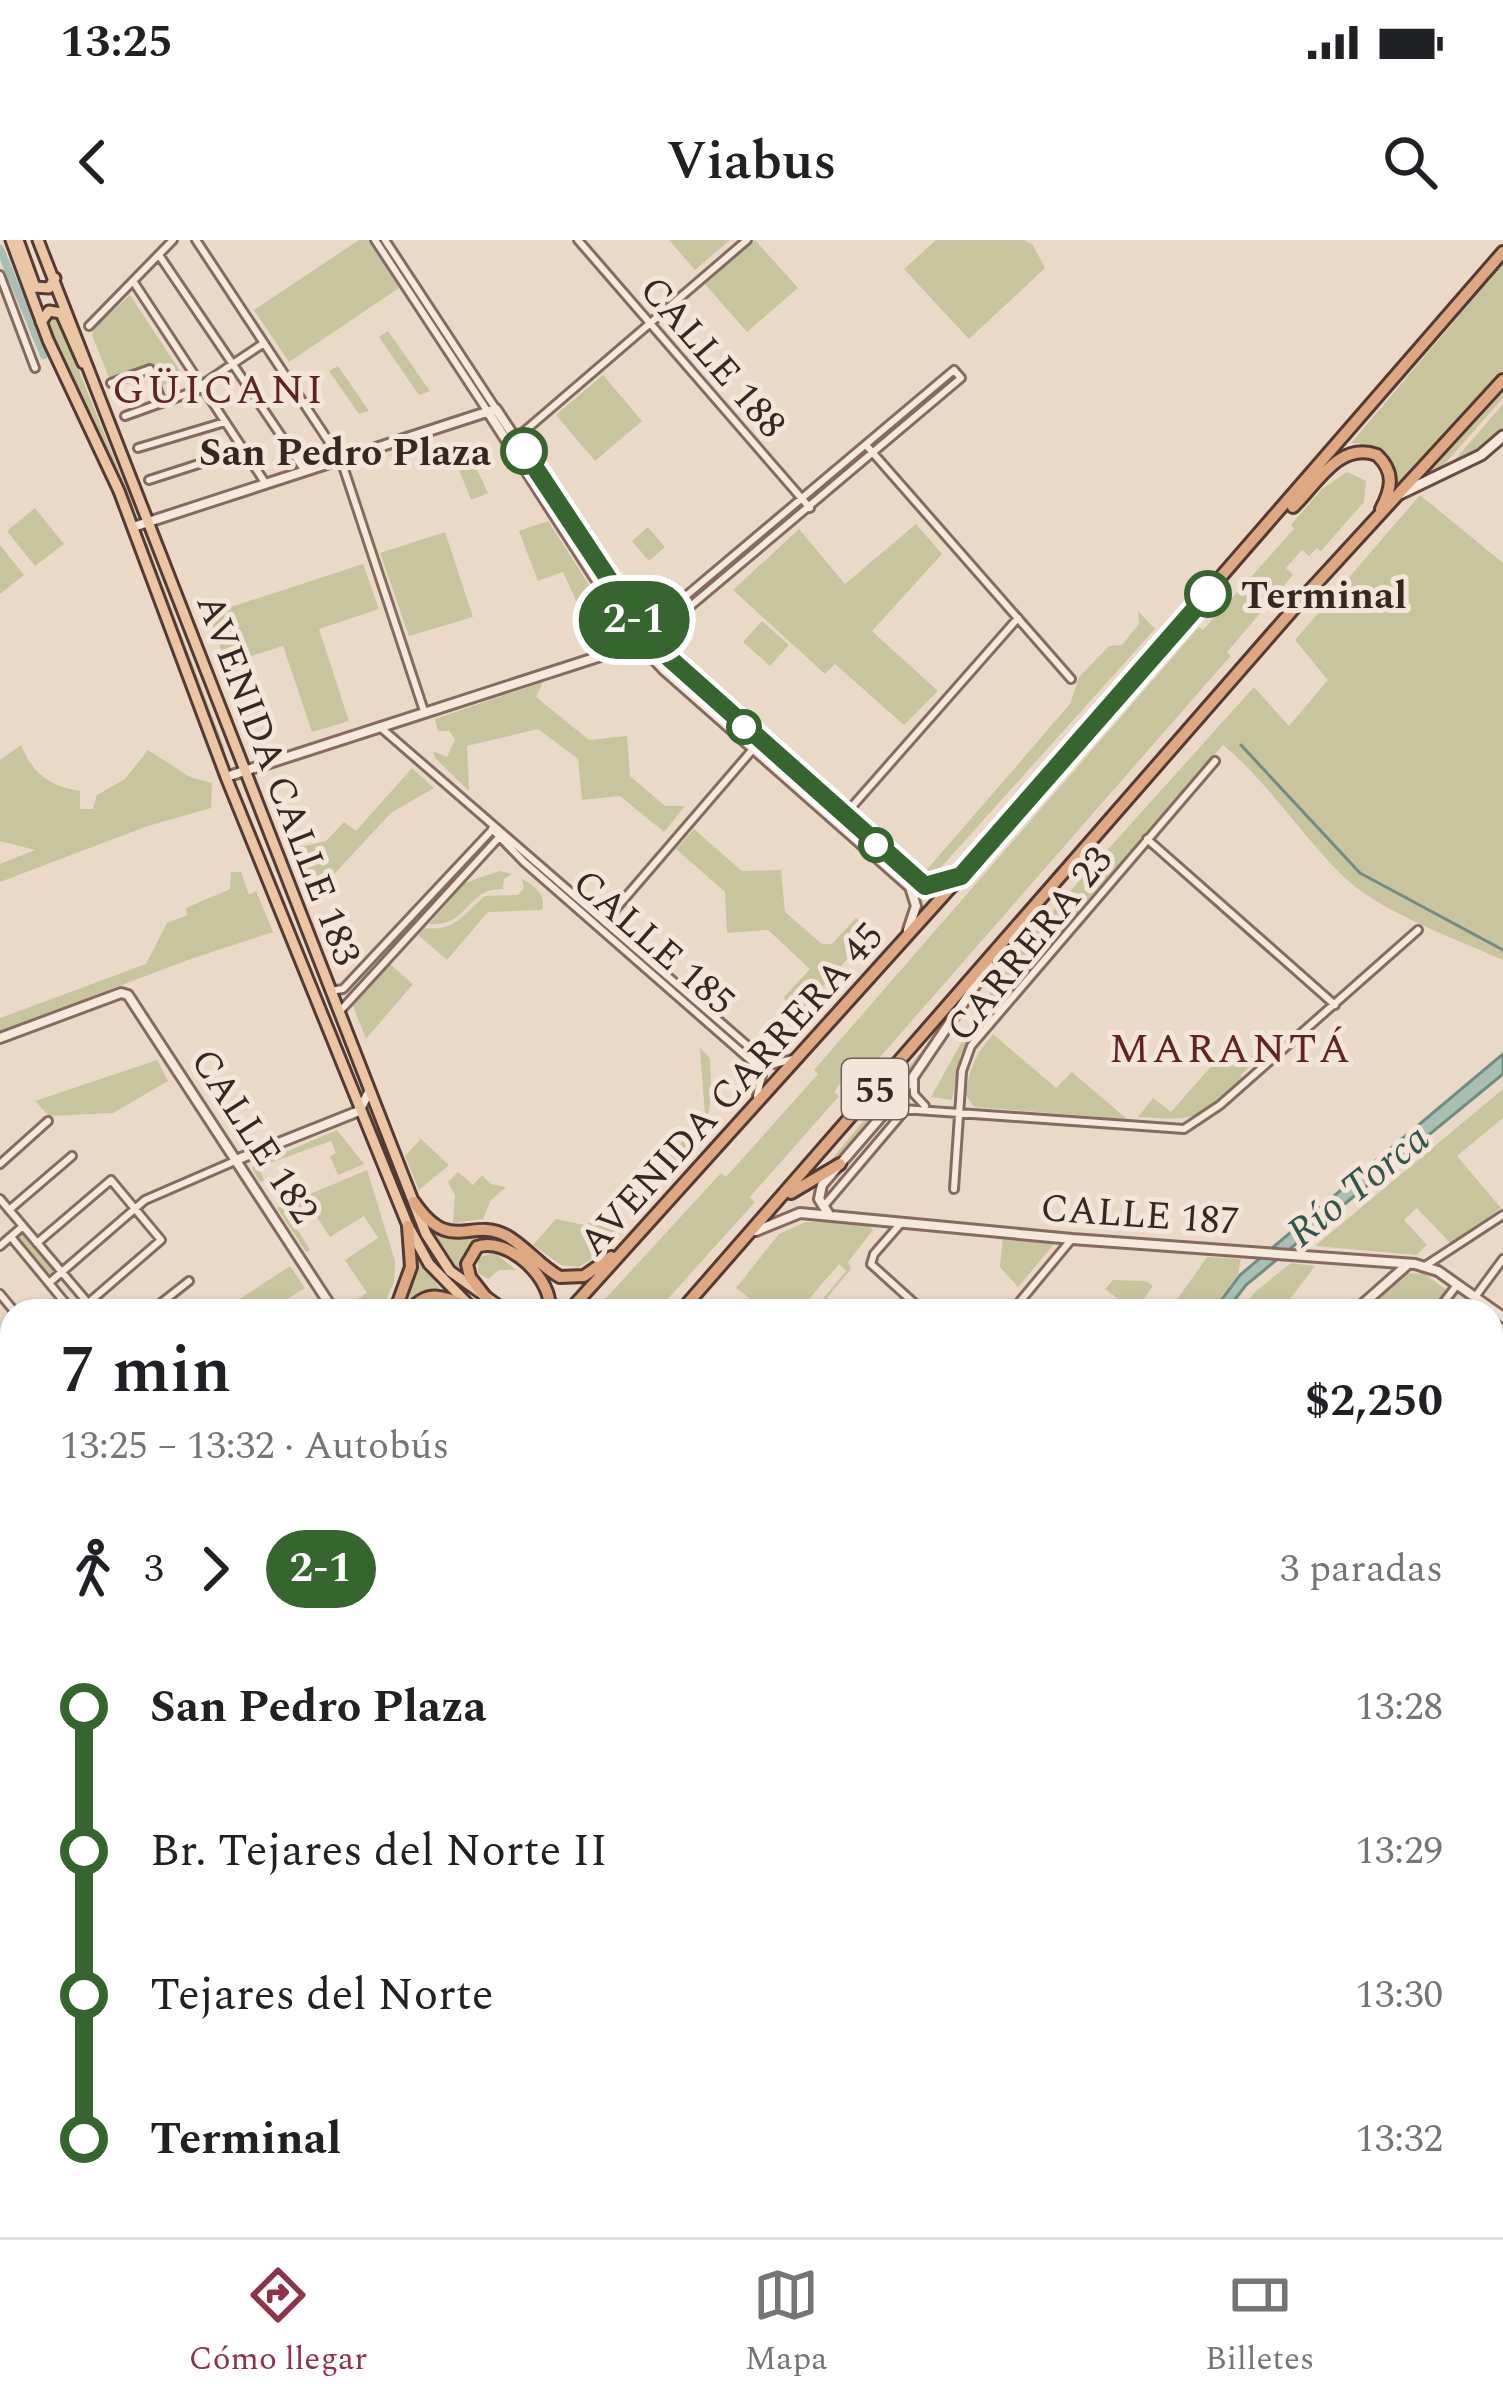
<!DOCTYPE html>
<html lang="es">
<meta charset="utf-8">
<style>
body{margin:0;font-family:Spectral,serif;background:#f6f6f6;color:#202124;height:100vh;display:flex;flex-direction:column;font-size:45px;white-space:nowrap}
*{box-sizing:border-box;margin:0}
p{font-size:39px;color:#757577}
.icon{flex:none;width:66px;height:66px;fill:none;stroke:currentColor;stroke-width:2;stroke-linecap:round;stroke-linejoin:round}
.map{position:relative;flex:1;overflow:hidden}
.panel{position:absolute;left:0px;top:1059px;width:1503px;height:939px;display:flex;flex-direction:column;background:#fff;border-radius:36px 36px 0 0;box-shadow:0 3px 9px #0004}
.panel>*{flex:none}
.badge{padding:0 24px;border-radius:39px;font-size:42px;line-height:78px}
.map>.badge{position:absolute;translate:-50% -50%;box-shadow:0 0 0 6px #fff}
.legs{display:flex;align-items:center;gap:18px;height:132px;padding:0 60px;font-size:39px}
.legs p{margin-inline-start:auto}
.overview{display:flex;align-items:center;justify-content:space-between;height:204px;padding:0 60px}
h1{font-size:66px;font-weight:600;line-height:90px}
ul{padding:0 60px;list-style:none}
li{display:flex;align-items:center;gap:42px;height:144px;font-size:45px}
li i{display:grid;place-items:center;width:18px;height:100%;margin:0 15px;background:currentColor}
li i::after{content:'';width:30px;height:30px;margin:-15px;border:9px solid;border-radius:50%;background:#fff}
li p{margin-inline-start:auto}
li:first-child i{background:linear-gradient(#0000 50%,currentColor 0)}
li:last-child i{background:linear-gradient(currentColor 50%,#0000 0)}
.status{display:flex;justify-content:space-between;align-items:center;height:84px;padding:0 60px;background:#fff;direction:ltr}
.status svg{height:33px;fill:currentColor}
header{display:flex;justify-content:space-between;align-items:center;height:156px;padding:0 60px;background:#fff;font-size:54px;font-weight:600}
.menu{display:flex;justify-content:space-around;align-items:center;height:168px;border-top:3px solid #e0e0e0;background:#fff;font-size:33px;color:#757577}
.menu a{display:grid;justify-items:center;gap:6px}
.menu .active{color:#8e3448}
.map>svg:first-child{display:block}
.green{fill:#c8c49d}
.water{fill:#a9bfb4;stroke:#708d80;stroke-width:3}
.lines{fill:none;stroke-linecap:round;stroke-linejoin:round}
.stream{stroke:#708d80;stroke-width:3}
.canal{stroke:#a9bfb4;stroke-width:8}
.minor-casing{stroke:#856b5f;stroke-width:12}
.tertiary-casing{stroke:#856b5f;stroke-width:14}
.secondary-casing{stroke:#674d42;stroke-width:15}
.primary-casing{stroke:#533b32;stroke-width:15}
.trunk-casing{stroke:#533b32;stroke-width:16}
.minor{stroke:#f6e8db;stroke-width:6}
.tertiary{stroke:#f6e8db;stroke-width:8}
.secondary{stroke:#f6e8db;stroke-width:9}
.primary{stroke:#eac6a4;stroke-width:9}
.trunk{stroke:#dea883;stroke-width:10}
.line-1-casing{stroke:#fff;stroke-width:27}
.line-1{stroke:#36652f;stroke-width:18}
.stop-1-dot{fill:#fff;stroke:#36652f;stroke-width:6}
.labels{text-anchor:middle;stroke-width:10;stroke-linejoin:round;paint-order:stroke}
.shield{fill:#f3e5d7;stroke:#6f6058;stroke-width:3}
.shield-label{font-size:36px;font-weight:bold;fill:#372721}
.street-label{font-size:39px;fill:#372721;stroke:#f3e5d7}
.stop-label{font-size:39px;font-weight:bold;fill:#372721;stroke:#f3e5d7;text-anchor:end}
.neighbourhood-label{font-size:42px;letter-spacing:3px;fill:#5f2524;stroke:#f3e5d7}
.water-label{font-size:42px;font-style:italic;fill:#32554c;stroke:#f3e5d7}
</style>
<div class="status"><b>13:25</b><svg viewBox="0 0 49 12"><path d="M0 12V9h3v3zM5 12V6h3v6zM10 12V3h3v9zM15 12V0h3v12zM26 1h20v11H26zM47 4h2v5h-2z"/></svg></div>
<header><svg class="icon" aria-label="back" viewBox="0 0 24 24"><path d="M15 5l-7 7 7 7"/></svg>Viabus<svg class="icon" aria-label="search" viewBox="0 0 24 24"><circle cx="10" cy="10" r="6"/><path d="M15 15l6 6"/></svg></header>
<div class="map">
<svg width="1503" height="1997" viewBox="0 0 1503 1997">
<rect width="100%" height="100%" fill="#ebd9c8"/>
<path class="green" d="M 359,0 L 368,0 L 399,48 L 289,122 L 254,70 Z
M 669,0 L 730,0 L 695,30 Z
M 755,0 L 798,48 L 747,92 L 705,44 Z
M 936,0 L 1024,0 L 1033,5 L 1045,28 L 969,99 L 904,29 Z
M 1503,24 L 1503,130 L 1398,245 C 1399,215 1379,203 1351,203 Z
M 130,55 L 184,137 L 161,146 L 152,123 L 110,140 L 92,95 L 95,87 Z
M 50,76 L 57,76 L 135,270 L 47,85 Z
M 388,91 L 430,151 L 419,155 L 379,97 Z
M 338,126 L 369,171 L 359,174 L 329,131 Z
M 603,135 L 642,181 L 595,221 L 556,175 Z
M 1503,149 L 1503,158 L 1440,229 L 1416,243 Z
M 1503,164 L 1503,188 L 1485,206 L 1452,223 Z
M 472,219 L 488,253 L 471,260 L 456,222 Z
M 1347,232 L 1366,241 L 1364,262 L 1321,311 L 1317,308 L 1309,316 L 1302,310 L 1286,328 L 1293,335 L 1227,412 L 1231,416 L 1227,420 L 846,856 L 842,853 L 858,838 L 848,831 L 834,852 L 839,856 L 750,957 L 755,962 L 657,1071 L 594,1071 L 721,933 L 726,937 L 818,834 L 814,830 L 1199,387 L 1203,390 L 1294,289 L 1291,285 L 1322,249 Z
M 1420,255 L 1503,323 L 1503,720 C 1456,699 1380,672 1344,637 C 1301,595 1270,544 1223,505 L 975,791 L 961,814 L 952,860 L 931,857 L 985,760 L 1030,696 L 1254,447 L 1289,486 L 1328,440 L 1295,400 Z
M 35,268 L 64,304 L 35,326 L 7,291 Z
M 548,281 L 620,393 L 595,402 L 563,332 L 538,341 L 519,291 Z
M 916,284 L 942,314 L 872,391 L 938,451 L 904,485 L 835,424 L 825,434 L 733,350 L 799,289 L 845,344 Z
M 648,287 L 665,307 L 649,321 L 632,301 Z
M 445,292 L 473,377 L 409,396 L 380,313 Z
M 147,303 L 225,509 L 223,510 L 145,304 Z
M 0,305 L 24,335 L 0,354 Z
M 363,324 L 379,369 L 319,389 L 349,481 L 312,492 L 283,406 L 226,424 L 209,374 Z
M 1138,371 L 1155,389 L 934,635 L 924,633 L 1070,464 L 1079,437 L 1109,406 L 1122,405 L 1139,384 Z
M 762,381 L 789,405 L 770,426 L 743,402 Z
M 543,442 L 536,457 L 589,500 L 627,496 L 630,536 L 665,566 L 685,566 L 664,592 L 620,556 L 582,560 L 578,519 L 538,489 L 467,506 L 469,551 L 435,518 L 433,511 L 447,517 L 455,499 L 449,491 L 438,491 L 435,479 Z
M 21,505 C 32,533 51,547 80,551 L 80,569 L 93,569 L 97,555 L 125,539 L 148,510 L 190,537 L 212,543 L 211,568 L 148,586 L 0,642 L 0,624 L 35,610 L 0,601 L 0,520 Z
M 412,528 L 434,548 L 391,573 L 308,662 L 289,610 L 326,601 L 344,582 L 356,591 Z
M 694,589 L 742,631 L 781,630 L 785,672 L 822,704 L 832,704 L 856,678 L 873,691 L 795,777 L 784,757 L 810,729 L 768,690 L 727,693 L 725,652 L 676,609 Z
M 499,631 L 512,634 L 504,639 L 503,649 C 467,647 469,687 429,684 L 465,643 Z
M 231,632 L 241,632 L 249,655 L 256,651 L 273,692 L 188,720 L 0,791 L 0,778 L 146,724 L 167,683 L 187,675 L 186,668 L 230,649 Z
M 522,639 C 534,645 547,655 542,670 L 488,672 L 447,720 L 418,695 L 425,688 C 456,692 464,673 485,656 L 518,655 L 524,648 Z
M 390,724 L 413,744 L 366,799 L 353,766 Z
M 945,783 C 912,834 873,889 825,927 Z
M 993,794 L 1056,848 L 1072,832 L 1127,879 L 974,867 L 966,855 C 969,829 976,814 993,794 Z
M 1261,807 L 1266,810 L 1241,835 L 1242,838 C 1194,880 1202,881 1138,877 L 1153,858 L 1171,872 L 1222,814 L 1240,827 Z
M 700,808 L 710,818 C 712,860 714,904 668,925 L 665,922 L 705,875 Z
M 157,820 L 168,841 L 113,873 L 49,876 L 35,861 Z
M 1503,849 L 1503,878 L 1457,916 L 1501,968 L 1451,1004 L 1417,968 L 1404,980 L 1427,1005 L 1416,1015 L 1315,1006 Z
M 337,890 L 364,924 L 338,935 L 330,916 L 336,913 L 331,901 L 259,927 L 264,941 L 260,942 L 252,929 L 253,926 Z
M 421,899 L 449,925 L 419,950 L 405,916 Z
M 367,930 L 395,1021 L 394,1042 L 381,1071 L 357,1071 L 354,1061 L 367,1053 L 345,1020 L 378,998 L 364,976 L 330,997 L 308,964 L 289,976 L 310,1010 L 306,1012 L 277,968 Z
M 458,932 L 473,945 L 482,935 L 491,944 L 506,947 L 491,960 L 483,979 L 453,983 L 455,955 L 448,942 Z
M 606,976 L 611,978 L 615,994 L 595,1017 L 579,1027 L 561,1025 L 533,1005 L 556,979 L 584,985 Z
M 806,982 L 868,983 L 873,990 L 848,1022 L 851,1029 L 816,1071 L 813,1071 L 846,1031 L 839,1024 L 799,1071 L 766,1071 L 736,1048 L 779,994 Z
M 426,985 L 449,998 L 502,997 L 548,1034 L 501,999 C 475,994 460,1013 465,1038 L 442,1013 Z
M 23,989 L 59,1031 L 50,1039 L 14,996 Z
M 1003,995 L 1055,1003 L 1018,1047 L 1000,1027 Z
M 494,1012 L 516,1030 L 499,1030 L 488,1039 L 478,1033 L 478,1018 Z
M 417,1016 L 441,1050 L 421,1053 L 406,1071 L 400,1071 L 417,1031 Z
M 1207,1017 L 1241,1019 L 1238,1034 L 1211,1071 L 1169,1071 Z
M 1291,1023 L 1315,1026 L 1281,1071 L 1240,1071 L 1256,1051 Z
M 290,1026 L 305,1048 L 268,1071 L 221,1071 Z
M 1406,1033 L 1425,1034 L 1447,1050 L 1431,1071 L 1359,1071 Z
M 1113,1040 L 1146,1041 L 1153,1046 L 1135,1071 L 1105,1049 Z
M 1491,1689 L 1503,1692 L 1503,1765 L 1491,1767 Z
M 1491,1976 L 1503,1983 L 1503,1997 L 1420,1997 L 1409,1988 L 1491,1986 Z
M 990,1986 L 1085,1986 L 1101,1997 L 1050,1997 L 1034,1987 L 1027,1997 L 992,1997 Z
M 1238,1986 L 1307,1986 L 1298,1997 L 1230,1997 Z"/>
<path class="water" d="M 1503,814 L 1503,834 L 1246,1045 L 1226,1071 L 1213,1071 L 1240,1035 Z"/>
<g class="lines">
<path class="stream" d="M 1241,505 L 1360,633 L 1503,710
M 1098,1986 L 1114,1997"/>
<path class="canal" d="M 0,9 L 44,115"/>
<defs>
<path id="minor" d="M 196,0 L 341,220 L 424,471
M 375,0 L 488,172
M 385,0 L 496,169
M 578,0 L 810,268
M 159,15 L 305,231
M 0,35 L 35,128
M 133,41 L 266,244
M 89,86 L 173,0
M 111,143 L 150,129 L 162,163
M 203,144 L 264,103
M 125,176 L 203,148
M 513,201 L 747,0
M 866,205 L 1071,439
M 138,208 L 225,182
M 149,240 L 242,210
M 642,393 L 954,130 L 961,138 L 649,401
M 380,487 L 763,819 L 774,824 L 793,819
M 842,578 L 1018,378
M 492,589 L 524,622 L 756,825 L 762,835 L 757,856
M 1147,599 L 1335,765
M 606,680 L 760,501
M 330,751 L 343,749 L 492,590
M 341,770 L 502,594
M 914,837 L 914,854 L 925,866
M 889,868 L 1184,889 L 1220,865 L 1418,690
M 0,924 L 48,881
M 954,949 L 962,831 L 971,806 L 1215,521
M 0,959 L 88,1063
M 823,967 L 906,869
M 9,970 L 72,916
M 902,982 L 874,1014 L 871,1024 L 923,1071
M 11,997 L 72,1071
M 37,1003 L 111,940 L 161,1000 L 79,1071
M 0,1006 L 23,986
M 1425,1026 L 1503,975
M 49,1043 L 145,960 L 235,921
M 0,1054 L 14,1071
M 1475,1057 L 1503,1019
M 151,1071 L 189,1041
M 213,1071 L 214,1070
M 1012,1071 L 1071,1000
M 1437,1071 L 1457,1045
M 1491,1129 L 1503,1112
M 0,1130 L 12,1121
M 0,1183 L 12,1174
M 1491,1184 L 1503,1167
M 1491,1218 L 1503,1201
M 0,1235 L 12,1225
M 1491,1281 L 1503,1264
M 1491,1284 L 1503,1293
M 1491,1334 L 1503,1342
M 1491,1400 L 1503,1382
M 0,1409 L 12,1399
M 1491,1488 L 1503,1496
M 0,1524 L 12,1539
M 1491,1551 L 1503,1533
M 1491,1578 L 1503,1587
M 0,1596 L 10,1605
M 0,1819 L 12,1830
M 0,1915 L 12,1927
M 1491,1956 L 1503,1963
M 1491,1969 L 1503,1976
M 68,1986 L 79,1997
M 177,1986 L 189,1997
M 1171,1986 L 1185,1997
M 1233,1986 L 1235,1987
M 1116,1987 L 1130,1997
M 84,1997 L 96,1986
M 319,1997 L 327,1986
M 607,1997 L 614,1986
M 956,1997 L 963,1986
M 1156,1997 L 1164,1986"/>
<path id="tertiary" d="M 488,172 L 634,398 L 664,430 L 910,647 L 916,666 L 908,690
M 133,287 L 496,169 L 649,401 L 917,641 L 931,647 L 954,639
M 226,537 L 641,403
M 0,798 L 121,753 L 128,755 L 334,1071
M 236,920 L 359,871 L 369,852
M 828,973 L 819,959 L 822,945 L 905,849 L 989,725
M 756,991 L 800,973 L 1072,999 L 1415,1024 L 1438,1031 L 1503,1077
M 1355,1071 L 1407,1025
M 0,1260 L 12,1273
M 1491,1475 L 1503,1458"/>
<path id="secondary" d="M 1400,254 L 1481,215 L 1503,196"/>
<path id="primary" d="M 11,0 L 48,100 L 119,251 L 226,537 L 408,986 L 429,1024 L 469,1065
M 18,0 L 35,47 L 49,48 L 55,38
M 38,0 L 426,994 L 450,1031 L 506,1071
M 41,82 L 49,71 L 61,73 L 83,123
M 1491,1680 L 1503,1682
M 1491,1776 L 1503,1773"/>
<path id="trunk" d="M 1293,267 C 1317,244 1339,201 1377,215 C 1395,232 1392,248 1381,269
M 791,953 L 840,924
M 414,962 C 451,1016 470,976 507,996 C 526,1007 540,1026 560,1037 L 584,1036 L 611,1017
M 488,1060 L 470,1037 L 467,1024 L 477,1007 C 507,995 555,1040 549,1071
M 395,1071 L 411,1027 L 408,986
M 410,1071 C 430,1045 451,1060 476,1071
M 569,1071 L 961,636 L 1503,12
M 681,1071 L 1303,358 L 1503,140
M 0,1678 L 12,1664
M 0,1813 L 12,1802"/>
</defs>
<use href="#minor" class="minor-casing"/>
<use href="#tertiary" class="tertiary-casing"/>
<use href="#secondary" class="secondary-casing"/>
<use href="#primary" class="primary-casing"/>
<use href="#trunk" class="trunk-casing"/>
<use href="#minor" class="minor"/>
<use href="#tertiary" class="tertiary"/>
<use href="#secondary" class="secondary"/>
<use href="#primary" class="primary"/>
<use href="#trunk" class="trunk"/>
</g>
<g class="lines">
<defs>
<path id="line-1" d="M 524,211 L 649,400 L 925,646 L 961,636 L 1208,354"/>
</defs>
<use href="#line-1" class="line-1-casing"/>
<use href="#line-1" class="line-1"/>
</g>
<g class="stop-1-dot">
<circle cx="524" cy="211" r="21"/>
<circle cx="1208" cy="354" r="21"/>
<circle cx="744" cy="487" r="15"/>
<circle cx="876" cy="605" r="15"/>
</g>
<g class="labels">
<rect class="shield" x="842" y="819" width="66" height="60" rx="9"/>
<g class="shield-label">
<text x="875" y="862">55</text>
</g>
<g class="street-label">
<text transform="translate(714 116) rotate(49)" y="14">CALLE 188</text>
<text transform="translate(280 539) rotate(69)" y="14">AVENIDA CALLE 183</text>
<text transform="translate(655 701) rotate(41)" y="14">CALLE 185</text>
<text transform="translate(1028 703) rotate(-51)" y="14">CARRERA 23</text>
<text transform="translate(730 848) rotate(-48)" y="14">AVENIDA CARRERA 45</text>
<text transform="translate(256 895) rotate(57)" y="14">CALLE 182</text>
<text transform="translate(1140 973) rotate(4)" y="14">CALLE 187</text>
</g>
<g class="stop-label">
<text x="491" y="225">San Pedro Plaza</text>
<text x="1241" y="368" text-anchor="start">Terminal</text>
</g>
<g class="neighbourhood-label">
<text x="219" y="163">GÜICANI</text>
<text x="1231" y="822">MARANTÁ</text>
</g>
<g class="water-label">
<text transform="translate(1357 944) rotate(-39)" y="15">Río Torca</text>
</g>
</g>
</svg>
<b class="badge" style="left:634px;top:380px;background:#36652f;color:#fff">2-1</b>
<section class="panel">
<div class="overview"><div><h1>7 min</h1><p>13:25 – 13:32 · Autobús</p></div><b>$2,250</b></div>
<div class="legs"><svg class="icon" aria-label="walk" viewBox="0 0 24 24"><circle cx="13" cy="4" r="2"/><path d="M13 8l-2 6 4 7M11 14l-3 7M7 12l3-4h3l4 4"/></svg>3<svg class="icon" aria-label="forward" viewBox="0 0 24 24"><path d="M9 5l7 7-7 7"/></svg><b class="badge" style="background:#36652f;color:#fff">2-1</b><p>3 paradas</p></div>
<ul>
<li><i style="color:#36652f"></i><b>San Pedro Plaza</b><p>13:28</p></li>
<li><i style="color:#36652f"></i><span>Br. Tejares del Norte II</span><p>13:29</p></li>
<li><i style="color:#36652f"></i><span>Tejares del Norte</span><p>13:30</p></li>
<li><i style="color:#36652f"></i><b>Terminal</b><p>13:32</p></li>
</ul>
</section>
</div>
<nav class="menu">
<a class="active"><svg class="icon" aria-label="directions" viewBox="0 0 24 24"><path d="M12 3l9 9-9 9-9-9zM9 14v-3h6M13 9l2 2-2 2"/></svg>Cómo llegar</a>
<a><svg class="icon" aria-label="map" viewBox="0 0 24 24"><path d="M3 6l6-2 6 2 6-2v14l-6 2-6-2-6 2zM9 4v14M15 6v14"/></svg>Mapa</a>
<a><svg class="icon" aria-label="tickets" viewBox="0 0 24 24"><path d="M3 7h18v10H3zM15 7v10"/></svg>Billetes</a>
</nav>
